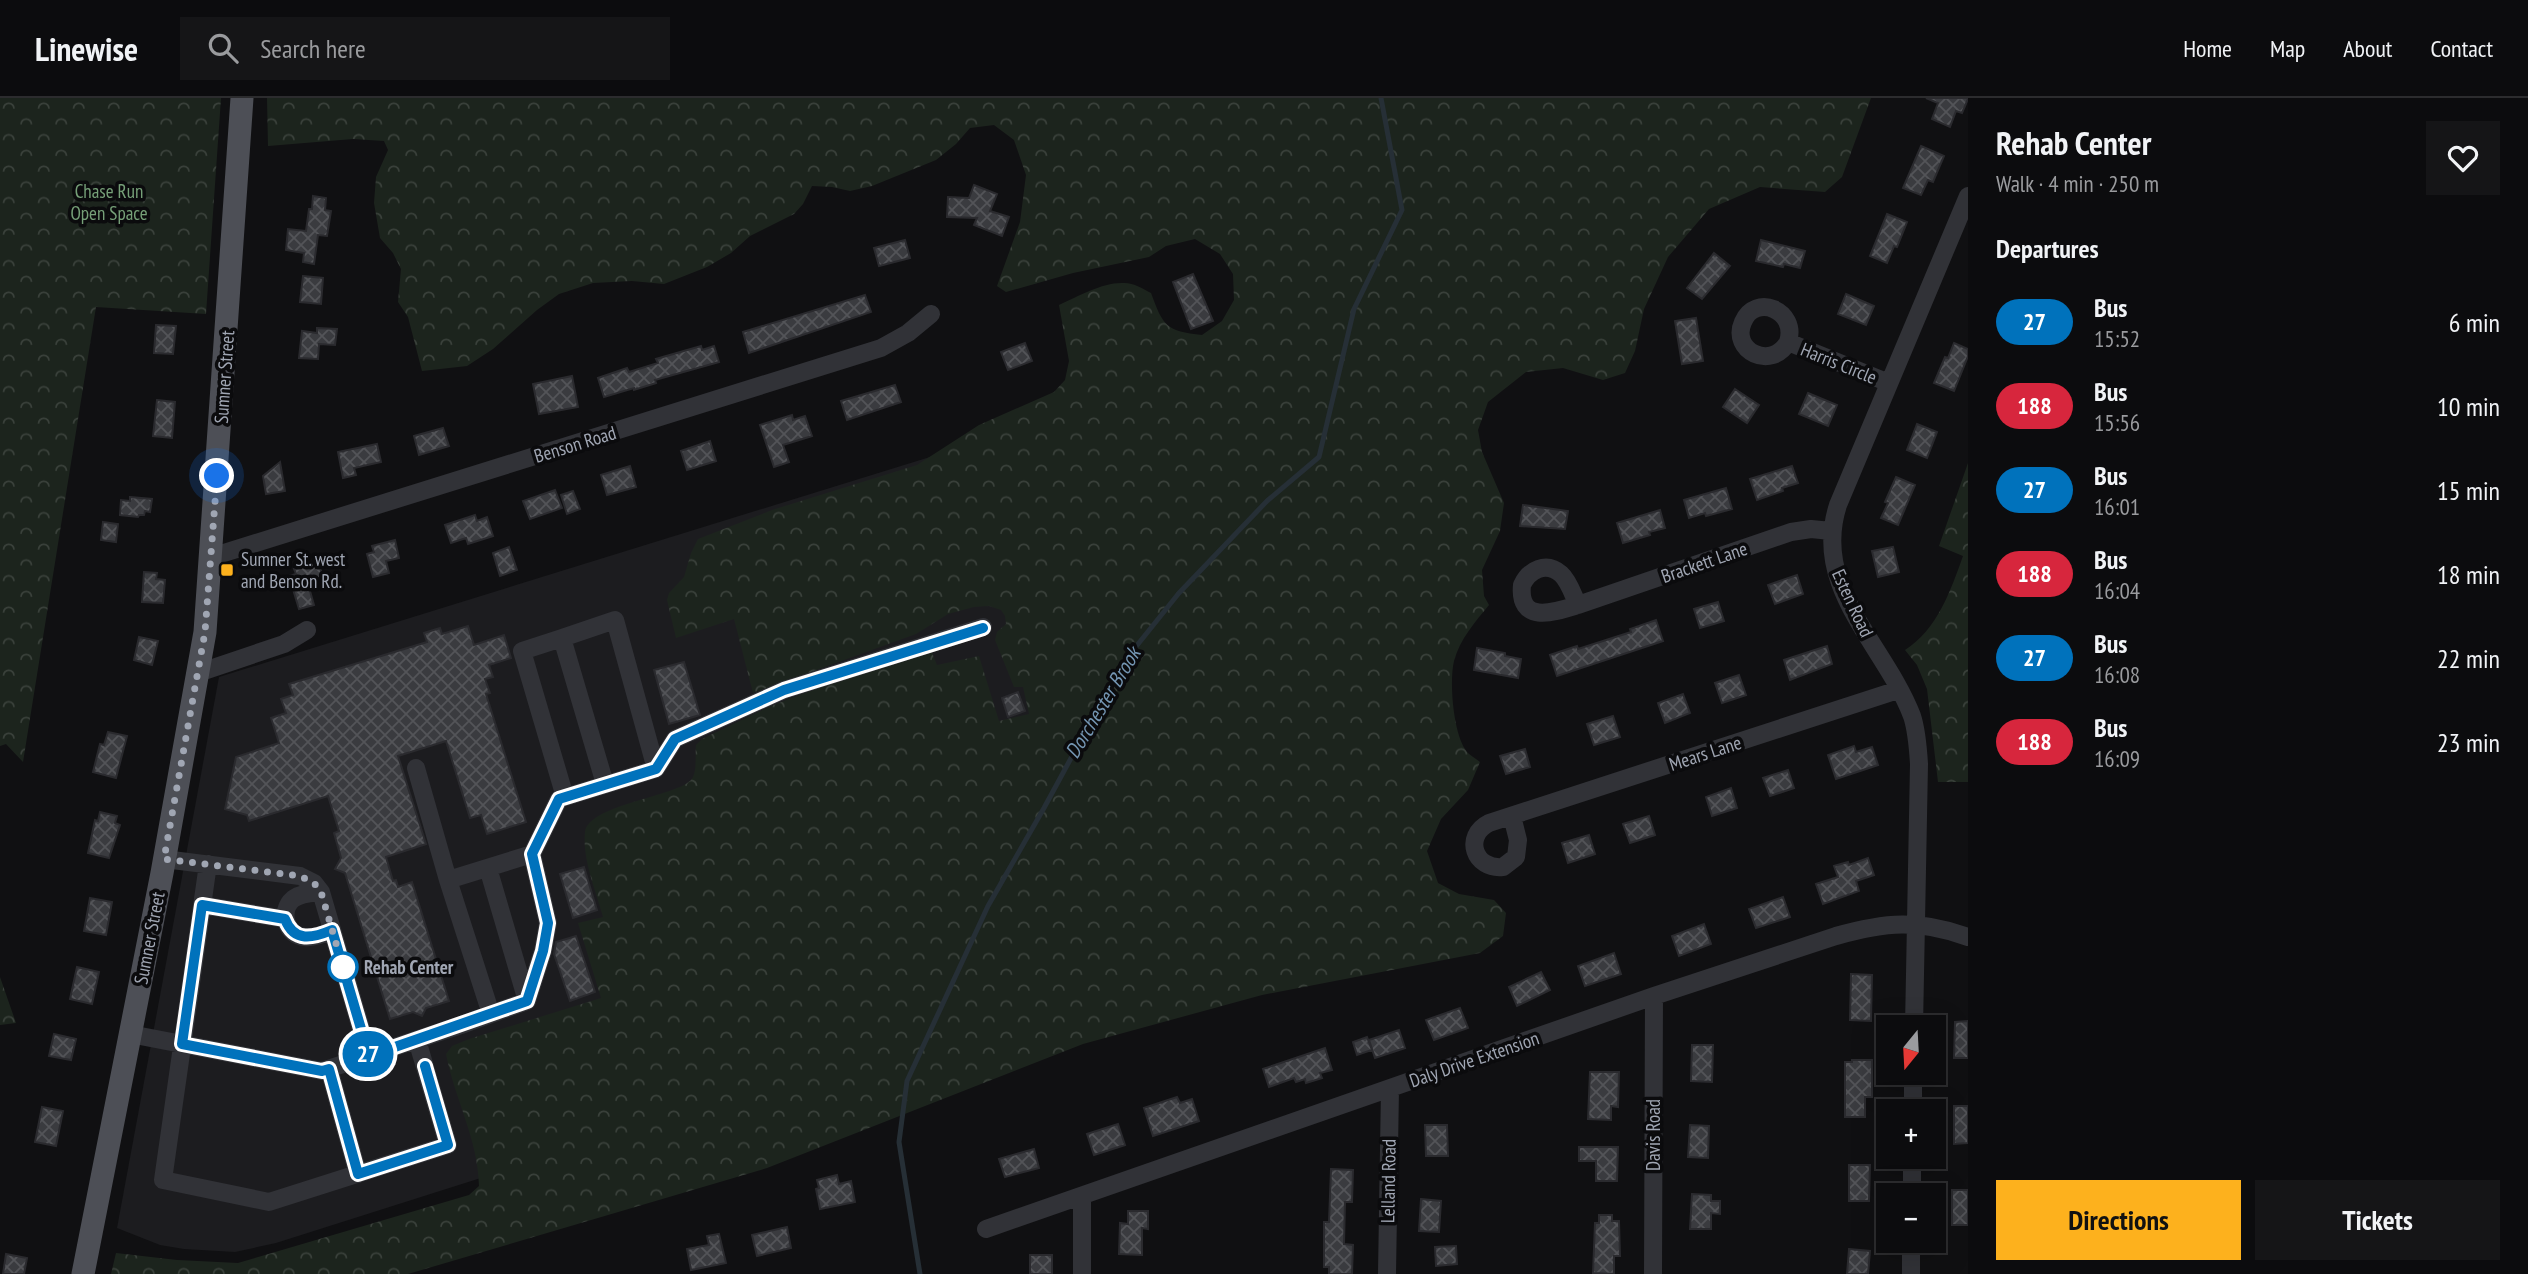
<!DOCTYPE html>
<meta charset="utf-8">
<style>
body{margin:0;font-family:"PT Sans Narrow",sans-serif;background:#151517;color:#f1f3f6;height:100vh;display:flex;flex-direction:column;font-size:26px;white-space:nowrap}
*{box-sizing:border-box;margin:0}
p{font-size:23px;color:#9a9b9e}
.icon{flex:none;width:38px;height:38px;fill:none;stroke:currentColor;stroke-width:2;stroke-linecap:round;stroke-linejoin:round}
.map{position:relative;flex:1;overflow:hidden}
.sheet{display:flex;flex-direction:column;background:#0c0c0e;width:560px}
.sheet>*{flex:none}
.badge{padding:0 14px;border-radius:23px;font-size:24px;line-height:46px}
.needle{width:46px;rotate:198deg}
.fabs{position:absolute;left:1876px;top:917px;display:grid;gap:14px}
.fabs a{display:grid;place-items:center;width:70px;height:70px;border-radius:0px;background:#0c0c0e;box-shadow:0 7px 28px #0002,0 0 0 2px #2c2c2e;font-size:35px}
.you{position:absolute;width:35px;height:35px;margin:-18px;border:5px solid #fff;border-radius:50%;background:#1a73e8;box-shadow:0 0 0 10px #1a73e833}
.map>.badge{position:absolute;translate:-50% -50%;box-shadow:0 0 0 4px #fff}
h2{padding:0 28px;font-size:26px;line-height:63px}
.round{display:grid;place-items:center;flex:none;width:74px;height:74px;border-radius:0px;background:#151517}
.head{display:flex;align-items:center;justify-content:space-between;height:119px;padding:0 28px}
h1{font-size:33px;font-weight:800;line-height:52px}
.button{display:flex;gap:14px;margin-top:auto;padding:14px 28px}
.button a{flex:1;height:80px;border-radius:0px;background:#fdb11d;color:#111;font-size:28px;font-weight:800;line-height:80px;text-align:center}
.button a+a{background:#151517;color:#f1f3f6}
ul{padding:0;list-style:none}
li{display:flex;align-items:center;gap:21px;height:84px;padding:0 28px}
li div{flex:1}
li b{display:block;font-size:26px}
li em{font-style:normal}
li .badge{min-width:77px;font-weight:700;text-align:center}
header{display:flex;align-items:center;gap:42px;box-sizing:border-box;height:98px;padding:0 35px;background:#0c0c0e;border-bottom:2px solid #2c2c2e}
header strong{font-size:33px}
nav{display:flex;gap:38px;margin-inline-start:auto;font-size:24px}
.search{width:490px;height:63px;background:#151517;display:flex;align-items:center;gap:18px;box-sizing:border-box;padding:0 24px;border-radius:0px;color:#9a9b9e;font-size:26px}
main{display:flex;flex:1;min-height:0}
.map>svg:first-child{display:block}
.built{fill:#1c1c1f}
.forest{fill:url(#forest-crowns)}
.lines{fill:none;stroke-linecap:round;stroke-linejoin:round}
.stream{stroke:#262f36;stroke-width:5}
.building{fill:url(#building-cross-hatch);stroke:#2a2a2e;stroke-width:2}
.minor{stroke:#313237;stroke-width:18}
.major{stroke:#4d4f56;stroke-width:23}
.line-casing{stroke:#fff;stroke-width:16}
.line{stroke:#0072bc;stroke-width:10}
.walk{stroke:#a0a6b3;stroke-width:7;stroke-dasharray:0 12.6}
.poi-dot{fill:#fdb11d;stroke:#0b0b0d;stroke-width:2.5}
.stop-dot{fill:#fff;stroke:#0072bc;stroke-width:3.5}
.labels{text-anchor:middle;stroke-width:7;stroke-linejoin:round;paint-order:stroke}
.park-label{font-size:19px;fill:#76a078;stroke:#0b0b0d}
.street-label{font-size:19px;fill:#a0a6b3;stroke:#0b0b0d}
.poi-label{font-size:19px;fill:#a0a6b3;stroke:#0b0b0d;text-anchor:start}
.stop-label{font-size:19px;font-weight:bold;fill:#a0a6b3;stroke:#0b0b0d;text-anchor:start}
.water-label{font-size:21px;font-style:italic;fill:#7495b2;stroke:#0b0b0d}
</style>
<header>
<strong>Linewise</strong>
<div class="search"><svg class="icon" aria-label="search" viewBox="0 0 24 24"><circle cx="10" cy="10" r="6"/><path d="M15 15l6 6"/></svg>Search here</div>
<nav><a>Home</a><a>Map</a><a>About</a><a>Contact</a></nav>
</header>
<main>
<div class="map">
<svg width="1968" height="1176" viewBox="0 0 1968 1176">
<defs>
<pattern id="forest-crowns" width="20" height="18" patternUnits="userSpaceOnUse" patternTransform="scale(1.75)"><rect width="20" height="18" fill="#1c241d"/><path d="M2 6a3 3 0 1 1 6 0M12 15a3 3 0 1 1 6 0" fill="none" stroke="#3a413b"/></pattern>
<pattern id="building-cross-hatch" width="8" height="8" patternUnits="userSpaceOnUse" patternTransform="scale(1.75)"><rect width="8" height="8" fill="#3a3b3f"/><path d="M0 0l8 8M0 8l8-8" fill="none" stroke="#535458"/></pattern>
</defs>
<rect width="100%" height="100%" fill="#101012"/>
<path class="built" d="M 1104,305 L 982,921 L 276,1145 L 235,1154 L 184,1151 L 160,1147 L 117,1130 L 219,579 Z"/>
<path class="forest" d="M 0,0 L 221,0 L 206,216 L 96,209 L 23,664 L 6,646 L 0,648 Z
M 267,0 L 1871,0 L 1842,79 L 1825,94 L 1760,89 L 1709,111 L 1668,159 L 1644,211 L 1635,253 L 1625,275 L 1603,282 L 1563,270 L 1526,274 L 1488,304 L 1478,332 L 1482,354 L 1504,405 L 1500,433 L 1482,472 L 1484,498 L 1489,507 C 1475,524 1460,541 1454,563 C 1449,583 1453,637 1467,654 C 1470,657 1476,661 1480,664 L 1468,692 L 1441,721 L 1427,753 L 1438,785 L 1459,796 L 1494,802 L 1506,815 L 1503,838 L 1480,855 L 1262,897 L 1083,946 L 767,1070 L 408,1176 L 111,1176 L 116,1155 L 177,1162 L 238,1165 L 469,1097 L 479,1088 C 478,1041 455,1002 446,956 L 452,948 L 469,941 L 601,900 L 578,825 L 603,819 C 596,793 582,761 585,734 C 589,705 685,698 693,679 C 697,670 695,656 696,647 L 702,641 L 771,608 L 812,592 L 931,552 L 937,567 L 979,558 L 999,623 L 1029,616 L 1023,589 L 1014,589 L 995,542 L 997,534 L 1006,526 L 1005,518 L 1001,512 L 989,508 L 974,509 L 948,516 L 916,536 L 753,595 L 734,521 L 676,540 L 667,502 L 669,495 L 684,479 L 691,455 L 698,441 L 772,412 L 917,367 L 979,327 L 1054,294 L 1065,282 L 1069,263 L 1059,207 C 1079,198 1103,184 1124,185 C 1134,185 1143,191 1151,195 C 1163,228 1166,233 1202,237 L 1222,223 L 1234,202 L 1233,176 L 1220,156 L 1195,141 L 1166,148 L 1149,159 L 1073,175 L 1006,194 L 997,188 L 1020,124 L 1026,77 L 1014,42 L 994,27 L 970,30 L 956,46 L 936,62 L 872,88 L 850,93 L 832,89 L 812,88 L 803,106 L 794,116 L 750,138 L 731,155 L 707,169 L 664,186 L 632,183 L 593,185 L 559,196 L 537,212 L 493,251 L 467,268 L 422,273 L 408,219 L 398,204 L 401,171 L 393,155 L 380,140 L 374,105 L 376,79 L 388,52 L 384,43 L 353,41 L 268,48 Z
M 1968,365 L 1968,684 L 1938,684 L 1927,591 L 1917,567 L 1905,552 C 1937,532 1951,492 1963,458 L 1939,448 Z
M 0,879 L 16,925 L 0,927 Z"/>
<g class="lines">
<path class="stream" d="M 920,1176 L 899,1044 L 907,983 L 988,808 L 1044,710 L 1122,566 L 1179,495 L 1267,403 L 1319,359 L 1354,211 L 1402,112 L 1381,0"/>
</g>
<path class="building" d="M 1926,0 L 1968,0 L 1968,1 L 1962,15 L 1956,13 L 1950,29 L 1932,21 L 1938,5 Z
M 1921,48 L 1944,58 L 1933,84 L 1928,82 L 1921,97 L 1903,90 Z
M 974,87 L 997,96 L 990,113 L 1009,119 L 1002,138 L 974,127 L 977,120 L 947,119 L 948,99 L 969,100 Z
M 313,98 L 326,100 L 325,112 L 331,113 L 327,138 L 318,137 L 314,166 L 303,164 L 304,155 L 286,152 L 288,131 L 306,133 L 309,111 L 312,111 Z
M 1887,116 L 1907,124 L 1897,149 L 1894,148 L 1887,165 L 1870,158 Z
M 905,142 L 910,160 L 879,168 L 874,150 Z
M 1761,142 L 1805,153 L 1800,170 L 1784,166 L 1783,169 L 1756,163 Z
M 1714,155 L 1730,168 L 1702,201 L 1687,190 Z
M 1193,176 L 1213,223 L 1191,231 L 1173,184 Z
M 303,178 L 323,180 L 321,206 L 300,204 Z
M 1846,196 L 1874,208 L 1866,227 L 1838,216 Z
M 865,197 L 871,214 L 749,255 L 743,234 Z
M 1696,220 L 1703,263 L 1682,266 L 1675,223 Z
M 156,227 L 176,228 L 173,256 L 154,255 Z
M 317,230 L 337,231 L 335,247 L 319,246 L 318,261 L 299,260 L 302,233 L 317,235 Z
M 1025,245 L 1032,263 L 1008,272 L 1001,254 Z
M 1954,245 L 1968,251 L 1968,258 L 1954,293 L 1934,285 L 1945,259 L 1948,260 Z
M 701,248 L 702,252 L 714,248 L 719,264 L 655,282 L 656,285 L 634,292 L 634,290 L 604,299 L 598,280 L 627,270 L 629,274 L 658,265 L 656,261 Z
M 572,278 L 578,309 L 539,316 L 533,286 Z
M 895,287 L 901,304 L 847,322 L 841,303 Z
M 1735,291 L 1759,307 L 1747,325 L 1723,309 Z
M 1808,295 L 1837,307 L 1828,328 L 1799,316 Z
M 157,302 L 175,304 L 172,340 L 153,338 Z
M 792,317 L 793,322 L 805,318 L 812,338 L 783,347 L 789,364 L 774,369 L 760,327 Z
M 1917,326 L 1937,334 L 1927,360 L 1907,352 Z
M 443,330 L 449,348 L 419,357 L 414,338 Z
M 710,343 L 716,363 L 687,372 L 681,353 Z
M 377,346 L 381,364 L 354,370 L 356,377 L 343,380 L 338,354 Z
M 280,364 L 285,393 L 266,396 L 263,378 Z
M 630,368 L 636,389 L 607,397 L 601,377 Z
M 1792,368 L 1798,385 L 1782,390 L 1783,393 L 1757,402 L 1750,381 Z
M 1896,379 L 1915,387 L 1898,427 L 1881,420 L 1888,405 L 1885,404 Z
M 1726,390 L 1732,411 L 1706,418 L 1705,415 L 1689,420 L 1684,402 Z
M 555,392 L 562,410 L 530,421 L 523,403 Z
M 573,393 L 580,411 L 567,416 L 561,397 Z
M 130,399 L 152,401 L 150,414 L 145,413 L 144,417 L 139,417 L 138,419 L 120,417 L 121,402 L 130,403 Z
M 1523,407 L 1568,413 L 1565,431 L 1520,428 Z
M 1660,412 L 1665,430 L 1649,434 L 1650,437 L 1623,445 L 1617,425 Z
M 475,417 L 477,423 L 487,419 L 493,438 L 468,446 L 466,440 L 451,445 L 445,427 Z
M 103,424 L 118,426 L 116,444 L 101,442 Z
M 395,442 L 399,460 L 386,463 L 389,475 L 373,479 L 367,456 L 374,454 L 372,448 Z
M 509,449 L 517,472 L 500,478 L 493,455 Z
M 1893,449 L 1899,474 L 1878,479 L 1872,453 Z
M 318,464 L 324,481 L 308,486 L 314,507 L 299,511 L 289,478 L 296,476 L 294,471 Z
M 144,474 L 157,475 L 156,481 L 165,482 L 163,505 L 142,504 Z
M 1797,477 L 1803,496 L 1775,506 L 1768,487 Z
M 1718,504 L 1724,523 L 1700,530 L 1694,511 Z
M 1656,522 L 1663,543 L 1557,578 L 1550,557 L 1577,548 L 1578,551 L 1631,534 L 1630,531 Z
M 468,528 L 474,547 L 504,537 L 511,560 L 489,567 L 493,579 L 485,581 L 490,595 L 486,596 L 526,724 L 487,736 L 481,717 L 470,720 L 446,643 L 398,658 L 426,746 L 386,759 L 393,783 L 396,782 L 398,789 L 412,784 L 449,903 L 426,910 L 422,918 L 413,914 L 390,921 L 345,775 L 335,771 L 341,760 L 334,735 L 339,733 L 328,698 L 249,723 L 247,717 L 225,711 L 236,659 L 279,645 L 271,620 L 286,615 L 281,601 L 293,597 L 289,586 L 427,544 L 424,535 L 440,530 L 442,536 Z
M 139,539 L 158,543 L 152,567 L 134,562 Z
M 1827,548 L 1832,566 L 1790,582 L 1784,562 Z
M 1477,550 L 1505,555 L 1505,558 L 1521,561 L 1518,580 L 1474,572 Z
M 684,564 L 700,617 L 669,626 L 654,572 Z
M 1739,577 L 1746,597 L 1722,605 L 1715,585 Z
M 1018,594 L 1025,613 L 1008,619 L 1002,600 Z
M 1683,596 L 1690,615 L 1665,625 L 1658,605 Z
M 1613,618 L 1620,639 L 1594,647 L 1587,626 Z
M 108,634 L 127,638 L 116,680 L 93,674 L 100,646 L 104,647 Z
M 1854,648 L 1856,654 L 1872,649 L 1878,667 L 1836,681 L 1828,657 Z
M 1525,651 L 1530,669 L 1506,676 L 1500,658 Z
M 1788,672 L 1794,690 L 1770,698 L 1763,680 Z
M 1731,690 L 1737,710 L 1712,718 L 1706,699 Z
M 100,714 L 117,718 L 115,725 L 120,727 L 109,760 L 88,755 L 95,722 L 98,723 Z
M 1649,718 L 1655,737 L 1630,745 L 1623,726 Z
M 1589,737 L 1595,756 L 1568,765 L 1562,745 Z
M 1868,760 L 1874,777 L 1856,783 L 1859,793 L 1823,806 L 1816,786 L 1838,779 L 1834,768 L 1848,764 L 1849,767 Z
M 584,769 L 597,812 L 573,820 L 560,776 Z
M 1783,799 L 1790,819 L 1756,830 L 1749,811 Z
M 90,800 L 112,804 L 106,837 L 84,833 Z
M 1704,826 L 1711,846 L 1679,858 L 1672,838 Z
M 576,838 L 595,894 L 570,903 L 554,856 L 556,844 Z
M 1614,855 L 1621,876 L 1585,888 L 1578,868 Z
M 77,869 L 99,874 L 92,906 L 70,901 Z
M 1541,874 L 1550,892 L 1517,908 L 1509,889 Z
M 1851,876 L 1872,877 L 1871,923 L 1850,922 Z
M 1460,910 L 1468,930 L 1434,942 L 1426,922 Z
M 1968,923 L 1968,960 L 1954,960 L 1955,924 Z
M 1399,932 L 1405,950 L 1375,960 L 1369,942 Z
M 54,936 L 76,941 L 71,962 L 49,958 Z
M 1367,939 L 1372,952 L 1357,957 L 1353,944 Z
M 1692,947 L 1713,947 L 1712,984 L 1691,983 Z
M 1325,950 L 1332,972 L 1320,975 L 1322,980 L 1306,985 L 1305,981 L 1296,984 L 1294,980 L 1269,989 L 1263,971 Z
M 1852,962 L 1872,962 L 1872,999 L 1865,999 L 1865,1019 L 1845,1019 L 1845,964 L 1852,964 Z
M 1590,974 L 1619,974 L 1618,1009 L 1611,1008 L 1611,1022 L 1588,1021 Z
M 1177,999 L 1180,1005 L 1192,1001 L 1199,1023 L 1153,1038 L 1144,1010 Z
M 1954,1008 L 1968,1008 L 1968,1045 L 1954,1046 Z
M 42,1009 L 63,1013 L 56,1048 L 35,1044 Z
M 1118,1026 L 1125,1047 L 1094,1057 L 1087,1036 Z
M 1425,1027 L 1447,1027 L 1448,1058 L 1426,1058 Z
M 1690,1027 L 1709,1028 L 1708,1060 L 1688,1059 Z
M 1579,1049 L 1618,1049 L 1617,1083 L 1596,1083 L 1596,1063 L 1579,1063 Z
M 1034,1051 L 1039,1070 L 1005,1079 L 999,1061 Z
M 1849,1067 L 1870,1067 L 1869,1103 L 1849,1103 Z
M 1331,1071 L 1353,1072 L 1352,1104 L 1345,1104 L 1344,1146 L 1353,1147 L 1352,1176 L 1329,1176 L 1329,1169 L 1324,1169 L 1324,1124 L 1329,1124 Z
M 837,1077 L 839,1086 L 851,1083 L 855,1104 L 820,1111 L 816,1091 L 819,1090 L 817,1082 Z
M 1952,1092 L 1968,1092 L 1968,1127 L 1952,1127 Z
M 1692,1096 L 1711,1097 L 1711,1103 L 1720,1103 L 1720,1116 L 1711,1115 L 1711,1131 L 1690,1131 Z
M 1421,1101 L 1441,1103 L 1439,1134 L 1419,1133 Z
M 1128,1113 L 1148,1113 L 1148,1131 L 1142,1130 L 1142,1157 L 1119,1156 L 1120,1125 L 1128,1126 Z
M 1599,1117 L 1612,1117 L 1612,1123 L 1619,1123 L 1620,1158 L 1614,1158 L 1614,1176 L 1593,1175 L 1595,1125 L 1599,1125 Z
M 787,1129 L 791,1150 L 757,1158 L 752,1137 Z
M 719,1136 L 726,1165 L 691,1172 L 687,1151 L 709,1147 L 707,1138 Z
M 1456,1148 L 1457,1166 L 1436,1168 L 1435,1149 Z
M 1849,1151 L 1870,1153 L 1868,1176 L 1847,1176 Z
M 6,1156 L 27,1160 L 24,1176 L 3,1176 Z
M 1030,1157 L 1052,1157 L 1052,1176 L 1030,1176 Z"/>
<g class="lines">
<path class="minor" d="M 1788,244 C 1798,212 1755,195 1743,224 C 1730,253 1772,273 1788,244 L 1889,285
M 211,459 L 881,250 L 908,235 L 931,216
M 1578,507 C 1573,497 1569,483 1561,476 C 1546,463 1529,472 1522,487 C 1518,527 1555,514 1578,507 L 1791,434 L 1811,431 L 1831,433
M 562,540 L 522,553 L 565,699
M 198,575 L 284,546 L 307,532
M 416,670 L 448,782 L 491,916
M 605,686 L 562,540 L 615,522 L 656,671
M 1512,718 L 1518,742 L 1516,759 L 1503,769 C 1474,772 1463,738 1489,725 L 1898,592
M 164,761 L 300,778 L 314,785 L 321,794 L 369,958
M 208,766 L 163,1082 L 269,1104 L 448,1047 L 417,942
M 488,770 L 527,903
M 448,782 L 532,756
M 321,794 C 312,795 301,795 293,801 C 279,813 286,838 305,839 C 314,840 324,836 332,832
M 202,807 L 285,821
M 1914,929 L 1919,666 C 1918,650 1917,633 1912,618 C 1885,547 1811,490 1838,407 L 1968,98
M 130,936 L 322,973 L 461,927 L 527,903 L 543,853 L 548,825 L 532,756 L 559,701 L 656,671 L 675,641 L 784,592 L 983,529
M 329,971 L 358,1076
M 1913,1013 L 1913,975
M 1912,1097 L 1912,1059
M 986,1131 L 1654,898 L 1836,838 C 1885,824 1919,821 1968,839
M 1082,1176 L 1082,1098
M 1387,1176 L 1390,990
M 1653,1176 L 1654,898
M 1911,1176 L 1911,1143"/>
<path class="major" d="M 83,1176 L 162,775 L 205,534 L 242,0"/>
</g>
<g class="lines">
<defs>
<path id="line" d="M 425,968 L 448,1047 L 358,1076 L 329,971 L 322,973 L 182,946 L 202,807 L 285,821 C 294,845 313,840 332,832 L 369,958 L 527,903 L 543,853 L 548,825 L 532,756 L 559,701 L 656,671 L 675,641 L 784,592 L 983,530"/>
</defs>
<use href="#line" class="line-casing"/>
<use href="#line" class="line"/>
<path class="walk" d="M 217,378 L 205,534 L 164,761 L 300,778 L 314,785 L 321,794 L 343,869"/>
</g>
<rect class="poi-dot" x="220" y="465" width="14" height="14" rx="3.5"/>
<circle class="stop-dot" cx="343" cy="869" r="14"/>
<g class="labels">
<g class="park-label">
<text x="109" y="100">Chase Run<tspan x="109" dy="22">Open Space</tspan></text>
</g>
<g class="street-label">
<text transform="translate(1839 265) rotate(22)" y="7">Harris Circle</text>
<text transform="translate(224 279) rotate(-86)" y="7">Sumner Street</text>
<text transform="translate(575 346) rotate(-17)" y="7">Benson Road</text>
<text transform="translate(1704 464) rotate(-19)" y="7">Brackett Lane</text>
<text transform="translate(1853 505) rotate(65)" y="7">Esten Road</text>
<text transform="translate(1705 655) rotate(-18)" y="7">Mears Lane</text>
<text transform="translate(149 840) rotate(-79)" y="7">Sumner Street</text>
<text transform="translate(1474 961) rotate(-19)" y="7">Daly Drive Extension</text>
<text transform="translate(1653 1037) rotate(-90)" y="7">Davis Road</text>
<text transform="translate(1388 1083) rotate(-89)" y="7">Lelland Road</text>
</g>
<g class="poi-label">
<text x="241" y="468">Sumner St. west<tspan x="241" dy="22">and Benson Rd.</tspan></text>
</g>
<g class="stop-label">
<text x="364" y="876">Rehab Center</text>
</g>
<g class="water-label">
<text transform="translate(1103 605) rotate(-59)" y="7">Dorchester Brook</text>
</g>
</g>
</svg>
<div class="fabs">
<a><svg class="needle" viewBox="-14 -14 28 28"><path d="M0-13l5 13h-10z" fill="#e53935"/><path d="M0 13l5-13h-10z" fill="#9a9b9e"/></svg></a>
<a>+</a>
<a>−</a>
</div>
<div class="you" style="left:217px;top:378px"></div>
<b class="badge" style="left:368px;top:956px;background:#0072bc;color:#fff">27</b>
</div>
<section class="sheet">
<div class="head"><div><h1>Rehab Center</h1><p>Walk · 4 min · 250 m</p></div><a class="round"><svg class="icon" aria-label="heart" viewBox="0 0 24 24"><path d="M12 20l-8-8c-3-5 5-10 8-4 3-6 11-1 8 4z"/></svg></a></div>
<h2>Departures</h2>
<ul>
<li><span class="badge" style="background:#0072bc;color:#fff">27</span><div><b>Bus</b><p>15:52</p></div><em>6 min</em></li>
<li><span class="badge" style="background:#d7263d;color:#fff">188</span><div><b>Bus</b><p>15:56</p></div><em>10 min</em></li>
<li><span class="badge" style="background:#0072bc;color:#fff">27</span><div><b>Bus</b><p>16:01</p></div><em>15 min</em></li>
<li><span class="badge" style="background:#d7263d;color:#fff">188</span><div><b>Bus</b><p>16:04</p></div><em>18 min</em></li>
<li><span class="badge" style="background:#0072bc;color:#fff">27</span><div><b>Bus</b><p>16:08</p></div><em>22 min</em></li>
<li><span class="badge" style="background:#d7263d;color:#fff">188</span><div><b>Bus</b><p>16:09</p></div><em>23 min</em></li>
</ul>
<div class="button"><a>Directions</a><a>Tickets</a></div>
</section>
</main>
